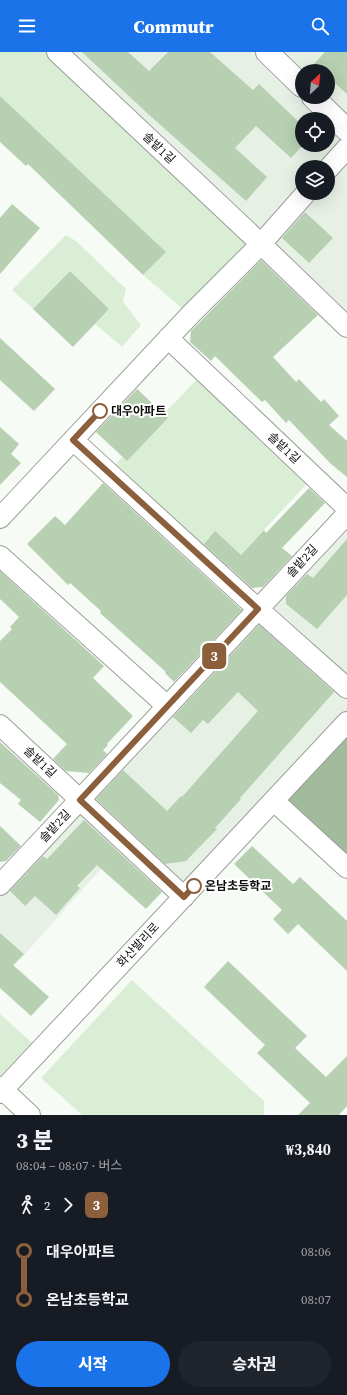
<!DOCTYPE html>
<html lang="ko">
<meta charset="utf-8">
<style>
body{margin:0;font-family:"Source Serif 4","Noto Sans KR",serif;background:#20242c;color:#f1f3f6;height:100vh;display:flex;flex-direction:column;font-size:15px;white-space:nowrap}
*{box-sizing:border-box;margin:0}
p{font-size:13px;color:#9ea1a6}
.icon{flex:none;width:22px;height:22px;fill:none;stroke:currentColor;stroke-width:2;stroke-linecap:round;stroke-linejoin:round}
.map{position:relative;height:1063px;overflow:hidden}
.panel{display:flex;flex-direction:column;background:#171b24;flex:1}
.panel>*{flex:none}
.badge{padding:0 8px;border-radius:6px;font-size:14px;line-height:26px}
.needle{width:26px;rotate:26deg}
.tools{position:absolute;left:295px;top:12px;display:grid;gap:8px}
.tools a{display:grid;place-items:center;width:40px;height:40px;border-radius:50%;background:#171b24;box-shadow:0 4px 16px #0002;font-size:20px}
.map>.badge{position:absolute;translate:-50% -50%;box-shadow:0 0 0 2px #fff}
.legs{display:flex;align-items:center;gap:6px;height:44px;padding:0 16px;font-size:13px}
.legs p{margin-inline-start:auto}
.summary{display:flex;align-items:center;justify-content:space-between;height:68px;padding:0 16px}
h1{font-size:22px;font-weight:800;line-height:30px}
.button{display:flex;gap:8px;margin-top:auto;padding:8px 16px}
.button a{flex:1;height:46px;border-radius:24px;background:#1a73e8;color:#fff;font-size:16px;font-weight:800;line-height:46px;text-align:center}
.button a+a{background:#20242c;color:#f1f3f6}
ul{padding:0 16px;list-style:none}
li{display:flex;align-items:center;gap:14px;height:48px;font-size:15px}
li i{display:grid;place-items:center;width:6px;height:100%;margin:0 5px;background:currentColor}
li i::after{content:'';width:10px;height:10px;margin:-5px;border:3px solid;border-radius:50%;background:#171b24}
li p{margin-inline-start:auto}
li:first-child i{background:linear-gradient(#0000 50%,currentColor 0)}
li:last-child i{background:linear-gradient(currentColor 50%,#0000 0)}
header{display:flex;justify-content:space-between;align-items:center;height:52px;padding:0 16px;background:#1a73e8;color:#fff;font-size:18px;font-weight:800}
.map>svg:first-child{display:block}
.built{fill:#e7f0e5;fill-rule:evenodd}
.green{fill:#daeed5}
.forest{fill:#a2bb9c}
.building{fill:#b6d0b1}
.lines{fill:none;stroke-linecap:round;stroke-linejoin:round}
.street-casing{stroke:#9a9e99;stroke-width:22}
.secondary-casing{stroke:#9a9e99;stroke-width:24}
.street{stroke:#fff;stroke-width:20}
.secondary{stroke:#fff;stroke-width:22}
.line-1-casing{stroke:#fff;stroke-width:9}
.line-1{stroke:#8b5e3c;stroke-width:6}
.stop-1-dot{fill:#fff;stroke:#8b5e3c;stroke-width:2}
.labels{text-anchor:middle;stroke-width:4;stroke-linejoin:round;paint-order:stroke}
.street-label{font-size:12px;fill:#0d0f0d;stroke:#fff}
.stop-label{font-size:12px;font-weight:bold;fill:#0d0f0d;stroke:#fff;text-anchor:start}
</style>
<header><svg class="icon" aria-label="menu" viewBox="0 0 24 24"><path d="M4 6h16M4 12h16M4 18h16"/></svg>Commutr<svg class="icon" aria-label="search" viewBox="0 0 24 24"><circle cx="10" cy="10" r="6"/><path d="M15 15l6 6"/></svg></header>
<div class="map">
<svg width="347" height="1063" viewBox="0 0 347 1063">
<rect width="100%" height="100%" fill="#f7fbf6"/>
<path class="built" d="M 57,0 L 347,0 L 347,275 ZM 302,19 L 328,19 L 328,45 L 302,45 ZM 302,67 L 328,67 L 328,93 L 302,93 ZM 302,115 L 328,115 L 328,141 L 302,141 Z
M 347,461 L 347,816 L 274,749 L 184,845 L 125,790 L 0,930 L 0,833 Z"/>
<path class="green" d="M 0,0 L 57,0 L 261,192 L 190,263 L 143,223 L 165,200 L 0,44 Z
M 66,183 L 76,189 L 126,237 L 123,250 L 141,273 L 122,295 L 95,272 L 109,257 L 70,219 L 33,257 L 12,238 Z
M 204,320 L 314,424 L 221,524 L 108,420 Z
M 132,928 L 264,1049 L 264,1063 L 82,1063 L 41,1026 Z
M 0,962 L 40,998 L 0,1035 Z"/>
<path class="forest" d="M 347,673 L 347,816 L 274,749 Z"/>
<path class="building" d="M 82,0 L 128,0 L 149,19 L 168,0 L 210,0 L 253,38 L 259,32 L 302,73 L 302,94 L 291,106 L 256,74 L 235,96 L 267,125 L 246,149 L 147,61 Z
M 325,0 L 347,0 L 347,42 L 328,25 L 328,19 L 321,19 L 314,12 Z
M 0,44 L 166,200 L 143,223 L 28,112 L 26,114 L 0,90 Z
M 12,152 L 40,176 L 0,222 L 0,166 Z
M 305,160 L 333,186 L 309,211 L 282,186 Z
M 261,208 L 318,263 L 273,305 L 296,330 L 299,327 L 321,350 L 324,347 L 339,364 L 329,373 L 347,389 L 347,425 L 331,412 L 289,368 L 286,371 L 265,348 L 262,350 L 215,304 L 211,309 L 190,290 L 191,279 Z
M 70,219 L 109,257 L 73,295 L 33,257 Z
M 0,286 L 55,337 L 34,359 L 0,328 Z
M 137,337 L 168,366 L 127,409 L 96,380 Z
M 0,375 L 19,392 L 11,402 L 21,411 L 0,433 Z
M 103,431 L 242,558 L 174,630 L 165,621 L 166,620 L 100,561 L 101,559 L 70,531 L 68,533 L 27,492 L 55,464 L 65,473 Z
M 309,436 L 325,451 L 282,496 L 292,504 L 263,535 L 252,536 L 204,492 L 215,479 L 241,503 L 264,478 L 266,481 Z
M 347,487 L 347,543 L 317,577 L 286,552 L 286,544 L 307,522 L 313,526 Z
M 0,519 L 104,614 L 93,626 L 133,664 L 107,692 L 108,693 L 103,698 L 107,702 L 89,721 L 66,719 L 53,707 L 67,692 L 0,630 L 0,589 L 12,577 L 10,575 L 19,565 L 0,547 Z
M 259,573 L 334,640 L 240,746 L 241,747 L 215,776 L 217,777 L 186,809 L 165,812 L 96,747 L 123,718 L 167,759 L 181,744 L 182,745 L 258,659 L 238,640 L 208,672 L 203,668 L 191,681 L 173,665 Z
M 0,690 L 58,743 L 59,748 L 40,770 L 18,752 L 21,748 L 0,731 Z
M 84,768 L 162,840 L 146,857 L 97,813 L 77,834 L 80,836 L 56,863 L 35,844 L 25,854 L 10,839 L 43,804 L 47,807 Z
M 0,774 L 21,794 L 6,809 L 0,810 Z
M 252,794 L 293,832 L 300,825 L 347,869 L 347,919 L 298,872 L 288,882 L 273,867 L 282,858 L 234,812 Z
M 0,881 L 24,902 L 13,913 L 49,945 L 31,964 L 0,936 Z
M 228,909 L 307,984 L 295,996 L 326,1025 L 347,1004 L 347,1054 L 339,1063 L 298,1063 L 310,1051 L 257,1001 L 265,993 L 204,935 Z"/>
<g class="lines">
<defs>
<path id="street" d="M 57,0 L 261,192 L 347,275
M 328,117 L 347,96
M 168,286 L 347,456
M 73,388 L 258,557 L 347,636
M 0,466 L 190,263 L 261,192 L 306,141
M 0,504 L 167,654
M 0,673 L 184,845
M 274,749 L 347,816
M 0,833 L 347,462
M 0,1035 L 30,1063
M 0,1041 L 347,670"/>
<path id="secondary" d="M 267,0 L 302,34
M 313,45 L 347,78"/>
</defs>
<use href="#street" class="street-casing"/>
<use href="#secondary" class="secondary-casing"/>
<use href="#street" class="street"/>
<use href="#secondary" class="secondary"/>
</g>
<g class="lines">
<defs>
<path id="line-1" d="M 100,359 L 73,388 L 258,557 L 80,748 L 184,845 L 194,834"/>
</defs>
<use href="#line-1" class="line-1-casing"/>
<use href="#line-1" class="line-1"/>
</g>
<g class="stop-1-dot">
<circle cx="100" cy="359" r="7"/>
<circle cx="194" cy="834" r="7"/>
</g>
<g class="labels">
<g class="street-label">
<text transform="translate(159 96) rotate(43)" y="4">솔밭1길</text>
<text transform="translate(284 396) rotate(43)" y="4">솔밭1길</text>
<text transform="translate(302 509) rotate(-47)" y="4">솔밭2길</text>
<text transform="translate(40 710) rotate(43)" y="4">솔밭1길</text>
<text transform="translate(55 774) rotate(-47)" y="4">솔밭2길</text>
<text transform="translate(138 893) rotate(-47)" y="4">화산발리로</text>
</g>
<g class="stop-label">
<text x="111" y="363">대우아파트</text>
<text x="205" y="838">온남초등학교</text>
</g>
</g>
</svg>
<div class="tools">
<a><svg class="needle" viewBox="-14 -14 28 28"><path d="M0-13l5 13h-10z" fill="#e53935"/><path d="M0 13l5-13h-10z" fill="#9ea1a6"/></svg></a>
<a><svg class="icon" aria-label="locate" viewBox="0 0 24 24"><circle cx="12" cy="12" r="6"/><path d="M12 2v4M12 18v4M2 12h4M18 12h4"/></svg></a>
<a><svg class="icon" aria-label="layers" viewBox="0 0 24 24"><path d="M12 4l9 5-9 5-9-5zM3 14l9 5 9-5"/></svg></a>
</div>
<b class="badge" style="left:214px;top:604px;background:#8b5e3c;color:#fff">3</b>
</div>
<section class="panel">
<div class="summary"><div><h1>3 분</h1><p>08:04 – 08:07 · 버스</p></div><b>₩3,840</b></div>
<div class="legs"><svg class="icon" aria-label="walk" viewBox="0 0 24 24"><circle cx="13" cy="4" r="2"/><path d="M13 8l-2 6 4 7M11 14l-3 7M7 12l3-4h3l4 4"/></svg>2<svg class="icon" aria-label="forward" viewBox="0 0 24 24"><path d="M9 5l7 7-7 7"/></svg><b class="badge" style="background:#8b5e3c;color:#fff">3</b></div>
<ul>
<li><i style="color:#8b5e3c"></i><b>대우아파트</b><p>08:06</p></li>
<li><i style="color:#8b5e3c"></i><b>온남초등학교</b><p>08:07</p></li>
</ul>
<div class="button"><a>시작</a><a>승차권</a></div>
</section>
